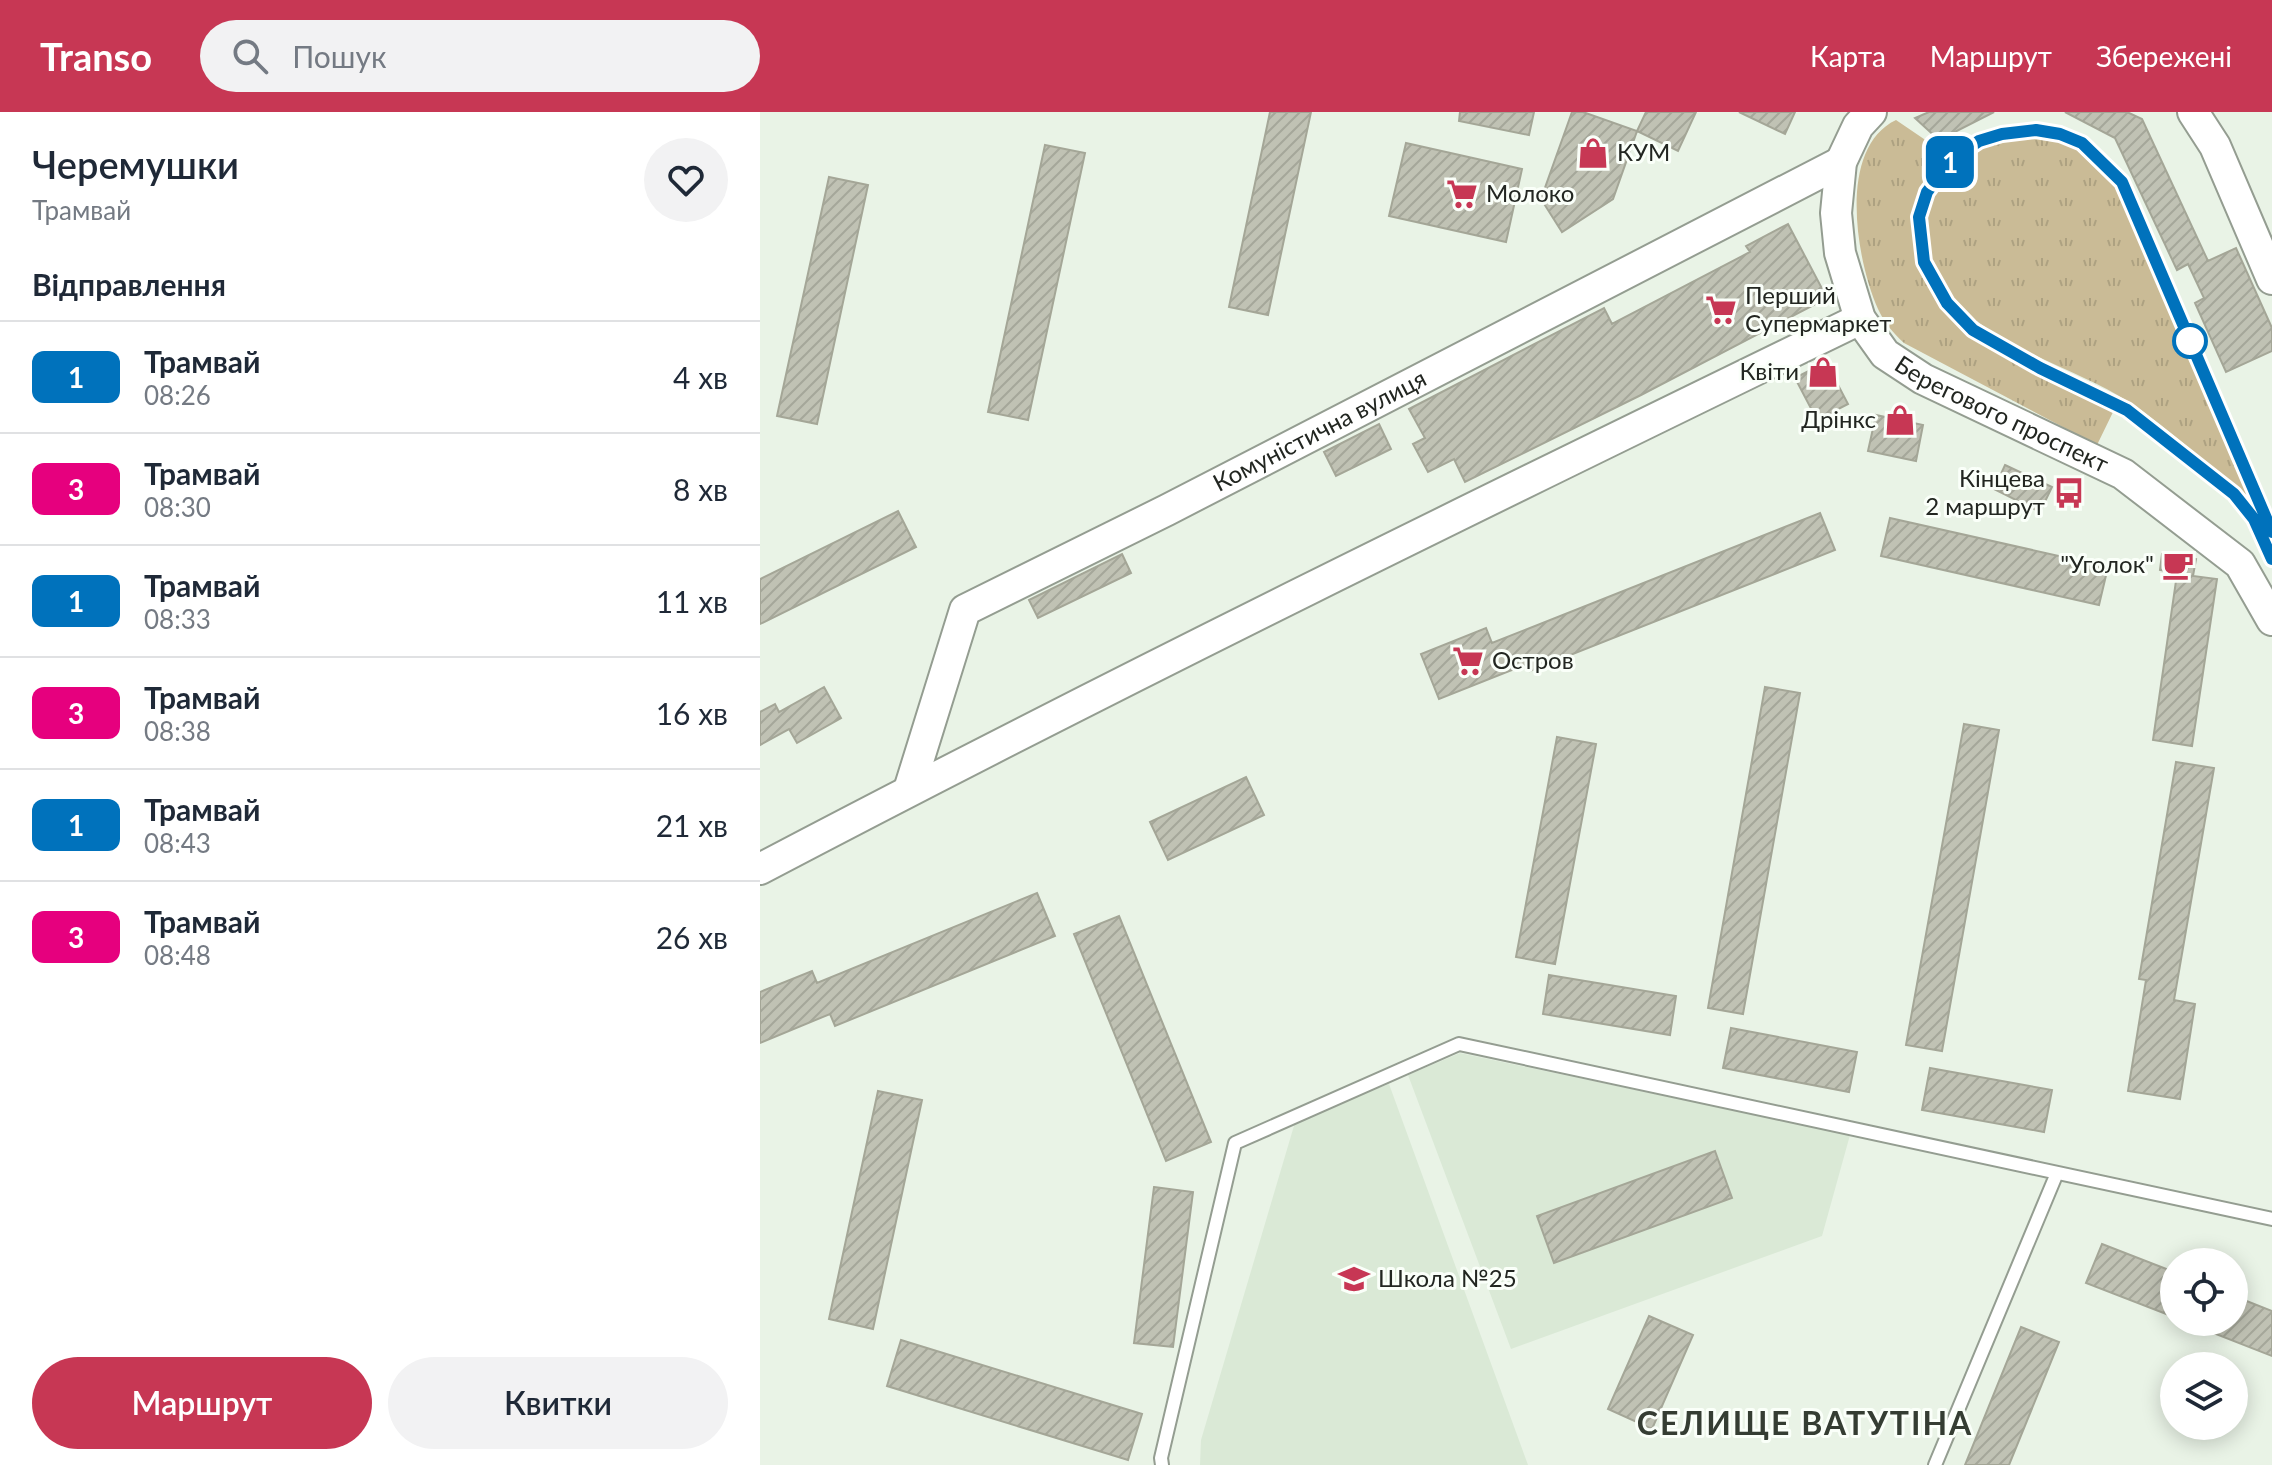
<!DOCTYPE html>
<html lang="uk">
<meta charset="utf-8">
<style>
body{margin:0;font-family:Lato,sans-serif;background:#f2f2f3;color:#1f2937;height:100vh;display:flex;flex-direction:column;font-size:30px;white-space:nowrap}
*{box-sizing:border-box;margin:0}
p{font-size:26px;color:#747a83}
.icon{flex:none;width:44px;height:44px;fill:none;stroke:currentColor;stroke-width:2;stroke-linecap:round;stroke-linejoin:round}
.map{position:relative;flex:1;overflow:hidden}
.details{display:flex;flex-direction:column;background:#fff;width:760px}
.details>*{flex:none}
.badge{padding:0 16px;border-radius:12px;font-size:28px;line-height:52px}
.tools{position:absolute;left:1400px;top:1136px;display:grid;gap:16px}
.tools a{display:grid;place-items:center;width:88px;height:88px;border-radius:50%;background:#fff;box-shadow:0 4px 20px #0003;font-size:40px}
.map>.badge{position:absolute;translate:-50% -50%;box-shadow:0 0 0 4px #fff}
h2{padding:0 32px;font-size:30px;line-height:72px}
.round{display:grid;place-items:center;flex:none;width:84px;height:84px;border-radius:42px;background:#f2f2f3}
.head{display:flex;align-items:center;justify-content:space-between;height:136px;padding:0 32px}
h1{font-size:38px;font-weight:600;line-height:60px}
.primary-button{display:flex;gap:16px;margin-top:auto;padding:16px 32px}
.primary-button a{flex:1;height:92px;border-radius:48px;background:#c73754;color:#fff;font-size:32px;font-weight:600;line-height:92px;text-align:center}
.primary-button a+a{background:#f2f2f3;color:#1f2937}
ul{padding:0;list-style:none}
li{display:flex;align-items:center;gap:24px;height:112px;padding:0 32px;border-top:2px solid #e0e1e3}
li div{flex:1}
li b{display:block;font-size:30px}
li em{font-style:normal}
li .badge{min-width:88px;font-weight:700;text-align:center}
header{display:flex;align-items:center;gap:48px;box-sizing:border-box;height:112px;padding:0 40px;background:#c73754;color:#fff}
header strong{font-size:38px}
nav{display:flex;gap:44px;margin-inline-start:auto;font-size:28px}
.search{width:560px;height:72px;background:#f2f2f3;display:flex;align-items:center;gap:20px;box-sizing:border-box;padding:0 28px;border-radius:44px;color:#747a83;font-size:30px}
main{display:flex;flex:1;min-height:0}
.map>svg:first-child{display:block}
.built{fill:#dae9d6}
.grass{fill:url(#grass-tufts)}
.building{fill:url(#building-hatch);stroke:#a4a697;stroke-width:2}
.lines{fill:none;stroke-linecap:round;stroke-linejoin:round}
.service-casing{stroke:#949d91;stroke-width:16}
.tertiary-casing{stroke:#949d91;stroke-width:34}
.service{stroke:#fff;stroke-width:12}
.tertiary{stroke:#fff;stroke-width:30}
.tram{stroke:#424740;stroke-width:2}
.line-casing{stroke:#fff;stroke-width:18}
.line{stroke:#0072bc;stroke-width:12}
.stop-dot{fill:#fff;stroke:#0072bc;stroke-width:4}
.labels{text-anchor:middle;stroke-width:6;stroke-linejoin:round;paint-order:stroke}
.poi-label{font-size:24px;fill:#222621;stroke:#fafff9;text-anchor:start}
.street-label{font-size:24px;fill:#222621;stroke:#fafff9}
.district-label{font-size:32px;font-weight:bold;letter-spacing:2px;fill:#353d33;stroke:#fafff9}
</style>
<header>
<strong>Transo</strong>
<div class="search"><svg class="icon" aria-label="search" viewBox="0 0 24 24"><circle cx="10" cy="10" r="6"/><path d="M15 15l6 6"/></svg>Пошук</div>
<nav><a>Карта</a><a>Маршрут</a><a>Збережені</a></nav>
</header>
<main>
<section class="details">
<div class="head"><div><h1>Черемушки</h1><p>Трамвай</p></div><a class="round"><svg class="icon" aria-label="heart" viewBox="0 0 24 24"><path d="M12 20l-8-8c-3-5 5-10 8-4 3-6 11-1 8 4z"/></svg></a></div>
<h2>Відправлення</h2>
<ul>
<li><span class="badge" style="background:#0072bc;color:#fff">1</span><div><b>Трамвай</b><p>08:26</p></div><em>4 хв</em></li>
<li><span class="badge" style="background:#e6007e;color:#fff">3</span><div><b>Трамвай</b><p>08:30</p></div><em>8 хв</em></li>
<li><span class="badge" style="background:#0072bc;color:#fff">1</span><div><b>Трамвай</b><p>08:33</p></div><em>11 хв</em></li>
<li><span class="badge" style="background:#e6007e;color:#fff">3</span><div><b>Трамвай</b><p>08:38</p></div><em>16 хв</em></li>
<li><span class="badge" style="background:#0072bc;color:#fff">1</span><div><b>Трамвай</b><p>08:43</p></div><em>21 хв</em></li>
<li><span class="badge" style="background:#e6007e;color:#fff">3</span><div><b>Трамвай</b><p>08:48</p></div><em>26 хв</em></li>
</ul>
<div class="primary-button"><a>Маршрут</a><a>Квитки</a></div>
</section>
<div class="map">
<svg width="1512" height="1353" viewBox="0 0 1512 1353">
<defs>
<pattern id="grass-tufts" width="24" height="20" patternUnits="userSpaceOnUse" patternTransform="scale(2)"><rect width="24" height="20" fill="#cabb96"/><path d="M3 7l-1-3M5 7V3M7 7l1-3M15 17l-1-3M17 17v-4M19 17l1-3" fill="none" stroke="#ada181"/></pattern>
<pattern id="building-hatch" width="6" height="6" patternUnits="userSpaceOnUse" patternTransform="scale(2)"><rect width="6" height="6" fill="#c0c2b4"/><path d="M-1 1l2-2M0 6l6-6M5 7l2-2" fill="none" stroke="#a5a79a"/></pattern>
</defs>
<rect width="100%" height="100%" fill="#e9f3e6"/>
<path class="built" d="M 700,941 L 1090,1023 L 1062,1124 L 751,1237 L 648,963 Z
M 629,972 L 768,1353 L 440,1353 L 441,1328 L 536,1007 Z"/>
<path class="grass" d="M 1136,8 L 1186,42 L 1162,75 L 1154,106 L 1158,153 L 1182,197 L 1211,224 L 1354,298 L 1337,333 L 1144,231 C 1133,221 1124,210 1118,197 C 1096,148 1077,36 1136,8 Z
M 1278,24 C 1314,31 1335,45 1356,74 L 1489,385 C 1449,354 1411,318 1369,290 C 1304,247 1178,224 1169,131 C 1167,113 1166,94 1176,78 C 1203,36 1231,27 1278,24 Z"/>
<path class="building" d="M 510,0 L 551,0 L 508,203 L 469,195 Z
M 700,0 L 774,0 L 769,23 L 699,9 Z
M 812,0 L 823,0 L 877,19 L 853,87 L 802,120 L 781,87 Z
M 886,0 L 936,0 L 918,39 L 877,19 Z
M 979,0 L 1035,0 L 1025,22 Z
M 1169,0 L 1234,0 L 1179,28 L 1155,6 Z
M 1305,0 L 1367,0 L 1382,7 L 1448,149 L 1476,136 L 1512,216 L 1512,239 L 1466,260 L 1435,191 L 1444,186 L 1428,152 L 1417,158 L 1355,26 Z
M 646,31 L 762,57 L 746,130 L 629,104 Z
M 285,33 L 325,41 L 268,308 L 228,300 Z
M 69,65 L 108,73 L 57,312 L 17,304 Z
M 1028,112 L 1067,186 L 881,283 L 705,370 L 694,347 L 668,360 L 653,332 L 665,326 L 649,297 L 844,196 L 852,212 L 990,140 L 986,134 Z
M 1066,250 L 1088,292 L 1057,308 L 1035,266 Z
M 1116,303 L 1163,313 L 1156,349 L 1108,339 Z
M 619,312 L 631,337 L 576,364 L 564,340 Z
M 1245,353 L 1292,375 L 1280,400 L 1234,377 Z
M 138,399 L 156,435 L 0,512 L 0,467 Z
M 1060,401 L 1075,438 L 770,559 L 767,552 L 679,587 L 661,542 L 726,516 L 732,531 Z
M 1130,406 L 1348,455 L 1339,493 L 1121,444 Z
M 362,442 L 371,461 L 278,506 L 269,488 Z
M 1402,442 L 1436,447 L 1433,464 L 1457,467 L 1432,634 L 1393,628 L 1417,462 L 1426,463 L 1400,458 Z
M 64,575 L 81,606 L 37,631 L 29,617 L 0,633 L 0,600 L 15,592 L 19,600 Z
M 1005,575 L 1040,581 L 983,902 L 948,896 Z
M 1204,612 L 1239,618 L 1182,939 L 1146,933 Z
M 797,625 L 836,632 L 795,852 L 756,845 Z
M 1416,650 L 1454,656 L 1414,888 L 1435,892 L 1420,987 L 1368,979 L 1386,868 L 1379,867 Z
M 486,665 L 504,703 L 408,748 L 390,710 Z
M 277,781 L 295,824 L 75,914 L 70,902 L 0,931 L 0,880 L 52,859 L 57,871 Z
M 359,804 L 451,1030 L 406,1049 L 314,822 Z
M 789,863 L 916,884 L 910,923 L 783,902 Z
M 971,916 L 1097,940 L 1089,980 L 963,956 Z
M 1170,956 L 1292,978 L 1284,1020 L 1162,998 Z
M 118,979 L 162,988 L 113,1217 L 69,1207 Z
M 955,1039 L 972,1086 L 794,1151 L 777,1104 Z
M 394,1075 L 433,1080 L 413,1235 L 374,1231 Z
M 1342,1132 L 1414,1160 L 1414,1205 L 1326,1171 Z
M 1474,1184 L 1512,1199 L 1512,1244 L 1428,1211 L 1474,1210 Z
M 889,1204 L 933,1223 L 892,1317 L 848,1297 Z
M 1261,1215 L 1299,1230 L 1249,1353 L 1205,1353 Z
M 141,1228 L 382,1302 L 368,1348 L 127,1274 Z"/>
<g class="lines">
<defs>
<path id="service" d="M 402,1353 L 401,1346 L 475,1031 L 699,932 L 1512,1107
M 1175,1353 L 1297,1061"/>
<g id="tertiary">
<path id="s1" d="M 1111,0 L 1098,14 L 1081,50 L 1076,101 L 1080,141 L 1100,207 L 1125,242 L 1163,267 L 1363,362 L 1480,452 L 1512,508"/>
<path d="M 1433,0 L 1455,34 L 1512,167"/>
<path id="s2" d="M 149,678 L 205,498 L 407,398 L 1081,50"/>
<path d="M 0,757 C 363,566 732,386 1100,207"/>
</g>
</defs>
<use href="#service" class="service-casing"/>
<use href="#tertiary" class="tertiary-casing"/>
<use href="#service" class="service"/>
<use href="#tertiary" class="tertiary"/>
<path class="tram" d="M 1512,420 L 1362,70 L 1322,31 L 1300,22 L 1276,18 L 1242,22 L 1219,29 L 1192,47 L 1167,80 L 1159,105 L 1164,150 L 1187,191 L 1213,218 L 1280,256 L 1367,298 L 1474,382 L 1494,407 L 1512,447"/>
</g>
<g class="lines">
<defs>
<path id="line" d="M 1512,420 L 1362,70 L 1322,31 L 1300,22 L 1276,18 L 1242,22 L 1219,29 L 1192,47 L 1167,80 L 1159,105 L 1164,150 L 1187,191 L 1213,218 L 1280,256 L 1367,298 L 1474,382 L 1494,407 L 1512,447"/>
</defs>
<use href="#line" class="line-casing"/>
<use href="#line" class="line"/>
</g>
<defs>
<symbol id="shop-bare" viewBox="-9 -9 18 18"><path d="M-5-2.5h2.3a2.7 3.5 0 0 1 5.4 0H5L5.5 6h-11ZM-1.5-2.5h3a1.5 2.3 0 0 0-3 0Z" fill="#c73754" stroke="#fafff9" stroke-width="2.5" paint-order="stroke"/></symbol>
<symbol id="supermarket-bare" viewBox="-9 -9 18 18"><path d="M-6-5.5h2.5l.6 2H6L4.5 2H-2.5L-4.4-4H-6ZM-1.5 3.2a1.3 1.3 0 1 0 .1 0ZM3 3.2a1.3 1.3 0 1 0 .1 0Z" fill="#c73754" stroke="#fafff9" stroke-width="2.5" paint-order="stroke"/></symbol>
<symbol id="bus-bare" viewBox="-9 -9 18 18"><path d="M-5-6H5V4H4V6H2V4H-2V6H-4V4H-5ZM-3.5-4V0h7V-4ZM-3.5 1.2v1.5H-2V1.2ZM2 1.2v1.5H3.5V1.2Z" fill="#c73754" stroke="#fafff9" stroke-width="2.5" paint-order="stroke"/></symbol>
<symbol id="cafe-bare" viewBox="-9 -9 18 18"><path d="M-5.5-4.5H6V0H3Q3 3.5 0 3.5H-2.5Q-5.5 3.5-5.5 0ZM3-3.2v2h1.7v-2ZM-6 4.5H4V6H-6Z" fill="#c73754" stroke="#fafff9" stroke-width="2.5" paint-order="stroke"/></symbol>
<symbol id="school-bare" viewBox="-9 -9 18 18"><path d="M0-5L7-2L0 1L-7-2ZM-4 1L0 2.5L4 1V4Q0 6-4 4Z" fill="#c73754" stroke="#fafff9" stroke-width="2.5" paint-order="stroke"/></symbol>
</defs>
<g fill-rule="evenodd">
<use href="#shop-bare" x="811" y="19" width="44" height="44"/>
<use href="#supermarket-bare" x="680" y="60" width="44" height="44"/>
<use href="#supermarket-bare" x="939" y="176" width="44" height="44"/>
<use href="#shop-bare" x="1041" y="238" width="44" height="44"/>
<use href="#shop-bare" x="1118" y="286" width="44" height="44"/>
<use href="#bus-bare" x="1287" y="359" width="44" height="44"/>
<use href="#cafe-bare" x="1396" y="431" width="44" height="44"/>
<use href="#supermarket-bare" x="686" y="527" width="44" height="44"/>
<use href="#school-bare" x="572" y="1145" width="44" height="44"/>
</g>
<circle class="stop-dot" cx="1430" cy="229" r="16"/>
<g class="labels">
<g class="poi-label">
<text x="857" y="49">КУМ</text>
<text x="726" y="90">Молоко</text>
<text x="985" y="192">Перший<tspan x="985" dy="28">Супермаркет</tspan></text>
<text x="1039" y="268" text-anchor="end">Квіти</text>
<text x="1116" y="316" text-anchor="end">Дрінкс</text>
<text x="1285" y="375" text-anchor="end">Кінцева<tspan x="1285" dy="28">2 маршрут</tspan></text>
<text x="1394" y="461" text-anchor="end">"Уголок"</text>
<text x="732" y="557">Остров</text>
<text x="618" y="1175">Школа №25</text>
</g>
<g class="street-label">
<text dy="8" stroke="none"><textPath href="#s1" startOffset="394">Берегового проспект</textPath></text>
<text dy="8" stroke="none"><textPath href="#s2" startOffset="586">Комуністична вулиця</textPath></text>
</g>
<g class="district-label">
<text x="1045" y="1323">СЕЛИЩЕ ВАТУТІНА</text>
</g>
</g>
</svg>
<div class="tools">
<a><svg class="icon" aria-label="locate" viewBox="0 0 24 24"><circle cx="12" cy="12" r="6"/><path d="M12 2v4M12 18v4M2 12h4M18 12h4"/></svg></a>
<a><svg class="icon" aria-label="layers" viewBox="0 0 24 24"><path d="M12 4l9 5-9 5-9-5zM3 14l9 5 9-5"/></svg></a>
</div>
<b class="badge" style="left:1190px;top:50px;background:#0072bc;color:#fff">1</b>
</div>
</main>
